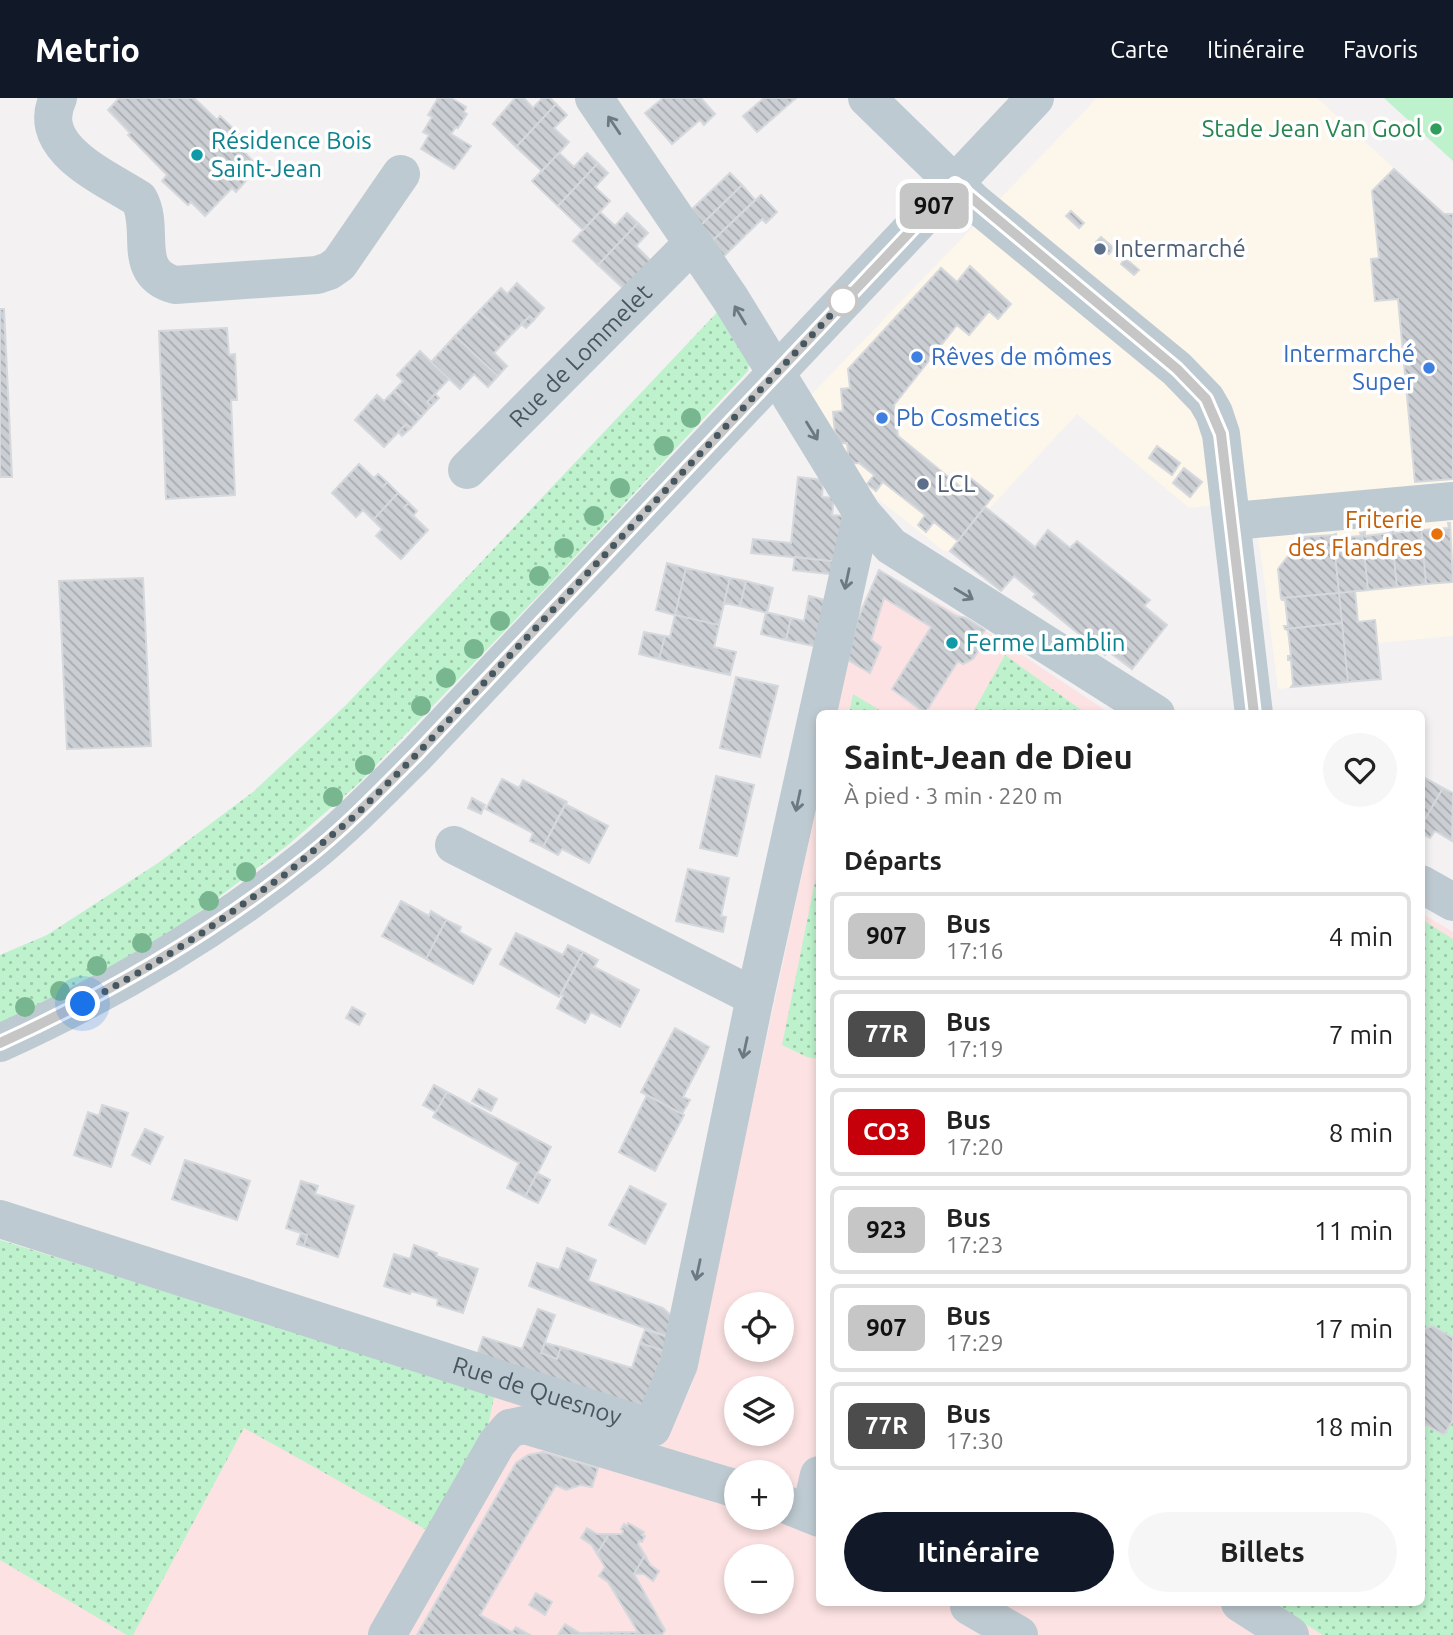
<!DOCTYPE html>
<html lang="fr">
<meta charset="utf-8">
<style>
body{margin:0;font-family:Ubuntu,sans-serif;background:#f6f6f6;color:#222;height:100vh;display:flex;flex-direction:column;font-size:26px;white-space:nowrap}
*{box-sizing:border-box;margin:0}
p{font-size:23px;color:#767676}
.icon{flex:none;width:38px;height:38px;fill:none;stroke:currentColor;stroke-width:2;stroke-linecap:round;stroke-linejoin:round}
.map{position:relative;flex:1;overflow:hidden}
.sheet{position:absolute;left:816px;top:612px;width:609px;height:896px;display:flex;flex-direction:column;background:#fff;border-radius:10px;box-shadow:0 4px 10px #0003}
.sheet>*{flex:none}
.badge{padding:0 14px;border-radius:10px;font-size:24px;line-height:46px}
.tools{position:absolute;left:724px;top:1194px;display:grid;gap:14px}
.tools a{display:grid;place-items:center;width:70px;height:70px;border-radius:50%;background:#fff;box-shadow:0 4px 10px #0003;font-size:35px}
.you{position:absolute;width:35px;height:35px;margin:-18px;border:5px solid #fff;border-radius:50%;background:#1a73e8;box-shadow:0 0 0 10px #1a73e833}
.map>.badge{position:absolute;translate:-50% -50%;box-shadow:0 0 0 4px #fff}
h2{padding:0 28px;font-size:26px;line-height:63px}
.round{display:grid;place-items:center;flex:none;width:74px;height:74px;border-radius:37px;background:#f6f6f6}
.summary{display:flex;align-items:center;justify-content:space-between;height:119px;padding:0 28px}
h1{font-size:33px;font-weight:600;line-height:52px}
.primary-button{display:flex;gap:14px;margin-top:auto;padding:14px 28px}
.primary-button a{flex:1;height:80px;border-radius:42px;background:#111827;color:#fff;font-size:28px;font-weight:600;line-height:80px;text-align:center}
.primary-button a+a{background:#f6f6f6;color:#222}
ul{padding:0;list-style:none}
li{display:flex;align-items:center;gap:21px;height:88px;margin:0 14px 10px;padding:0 14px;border:4px solid #e0e0e0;border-radius:10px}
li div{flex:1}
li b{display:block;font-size:26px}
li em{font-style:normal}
li .badge{min-width:77px;font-weight:700;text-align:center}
header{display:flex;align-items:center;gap:42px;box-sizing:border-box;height:98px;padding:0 35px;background:#111827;color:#fff}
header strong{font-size:33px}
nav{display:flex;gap:38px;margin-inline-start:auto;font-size:24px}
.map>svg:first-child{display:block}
.commercial{fill:#fdf6eb}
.medical{fill:#fce2e2;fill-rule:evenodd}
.grass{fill:url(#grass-dots)}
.pitch{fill:#bef2cd}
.building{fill:url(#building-back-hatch);stroke:#d5d8dc;stroke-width:2}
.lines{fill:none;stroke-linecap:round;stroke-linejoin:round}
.minor{stroke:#becad1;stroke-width:38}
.tree{fill:#78b690}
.oneway{stroke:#6b7a82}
.line-casing{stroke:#fff;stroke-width:16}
.line{stroke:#c6c6c6;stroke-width:10}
.walk{stroke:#475760;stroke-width:7;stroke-dasharray:0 12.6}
.leisure-dot{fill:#2e9e5b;stroke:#fff;stroke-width:2.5}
.culture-dot{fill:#0f9aa8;stroke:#fff;stroke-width:2.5}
.service-dot{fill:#5c6f8a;stroke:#fff;stroke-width:2.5}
.stop-dot{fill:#fff;stroke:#c6c6c6;stroke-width:3.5}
.shop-dot{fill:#3f7fe0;stroke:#fff;stroke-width:2.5}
.food-dot{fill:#e8710a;stroke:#fff;stroke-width:2.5}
.labels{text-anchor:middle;stroke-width:7;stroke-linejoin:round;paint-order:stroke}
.leisure-label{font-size:24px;fill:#27864d;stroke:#fff;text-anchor:end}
.culture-label{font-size:24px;fill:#0d838f;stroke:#fff;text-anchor:start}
.service-label{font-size:24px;fill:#4e5e75;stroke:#fff;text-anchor:start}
.shop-label{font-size:24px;fill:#366cbe;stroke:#fff;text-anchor:start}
.street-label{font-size:24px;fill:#475760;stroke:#fff}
.food-label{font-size:24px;fill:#c56008;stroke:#fff;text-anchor:end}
</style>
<header>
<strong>Metrio</strong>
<nav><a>Carte</a><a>Itinéraire</a><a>Favoris</a></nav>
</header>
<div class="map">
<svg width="1453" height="1537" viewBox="0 0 1453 1537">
<defs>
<pattern id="grass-dots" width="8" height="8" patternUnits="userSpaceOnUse" patternTransform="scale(1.75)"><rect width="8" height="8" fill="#bef2cd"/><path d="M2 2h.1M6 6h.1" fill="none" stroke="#9cc7aa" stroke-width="1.8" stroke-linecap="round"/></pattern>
<pattern id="building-back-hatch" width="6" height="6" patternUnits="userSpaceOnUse" patternTransform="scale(1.75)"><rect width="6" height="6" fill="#cbcfd3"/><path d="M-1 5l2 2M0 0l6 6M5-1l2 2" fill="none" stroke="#a7abaf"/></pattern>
</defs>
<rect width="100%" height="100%" fill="#f3f1f1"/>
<path class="commercial" d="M 1097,0 L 1317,0 L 1444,116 L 1453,116 L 1453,538 L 1378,545 L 1381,581 L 1278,591 L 1262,465 L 1252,403 L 1189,410 L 1077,316 L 950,453 L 944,453 L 783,326 Z"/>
<path class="medical" d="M 879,473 L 966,520 L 1111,616 L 836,616 L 855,521 Z
M 819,697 L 819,1505 L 1421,1505 L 1421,815 L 1453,834 L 1453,1537 L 0,1537 L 0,1142 L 662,1347 L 692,1287 ZM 737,1206 L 782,1206 L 782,1251 L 737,1251 ZM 737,1290 L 782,1290 L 782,1335 L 737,1335 ZM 737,1374 L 782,1374 L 782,1419 L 737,1419 ZM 737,1458 L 782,1458 L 782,1503 L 737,1503 Z"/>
<path class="grass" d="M 723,208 L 751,252 L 748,273 L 544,492 L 358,686 L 288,747 L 183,826 L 92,885 L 0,927 L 0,857 L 47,837 L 158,765 L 253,694 L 346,607 Z
M 1005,557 L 1087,616 L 972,616 Z
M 853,596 L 886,616 L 849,616 Z
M 819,764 L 819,961 L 807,959 L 782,947 Z
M 1421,821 L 1453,841 L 1453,1537 L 1323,1537 L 1272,1505 L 1421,1505 Z
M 0,1142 L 495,1295 L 484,1346 L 432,1435 L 244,1330 L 133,1537 L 127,1537 L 0,1462 Z"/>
<path class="pitch" d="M 1384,0 L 1453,0 L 1453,63 Z"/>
<path class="building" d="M 119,0 L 194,0 L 217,22 L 220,18 L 242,39 L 236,45 L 258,69 L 236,94 L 232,90 L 205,118 L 191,104 L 188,107 L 162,83 L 167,77 L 128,37 L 130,35 L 108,12 Z
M 438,0 L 451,0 L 466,9 L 464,14 L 467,16 L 458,30 L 456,29 L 451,36 L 471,48 L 454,71 L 421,51 L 429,37 L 423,34 L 432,19 L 428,17 Z
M 515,0 L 524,0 L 533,10 L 542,0 L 550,0 L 556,6 L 516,49 L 493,26 Z
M 663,0 L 701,0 L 715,16 L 704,27 L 700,22 L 672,46 L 645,15 Z
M 764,0 L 796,0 L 757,34 L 743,18 Z
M 556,6 L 567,17 L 554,30 L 569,44 L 542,73 L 516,49 Z
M 559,55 L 574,69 L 587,55 L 598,65 L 558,108 L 532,83 Z
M 598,65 L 608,75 L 595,89 L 610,103 L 583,132 L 558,108 Z
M 1394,71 L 1444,116 L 1453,116 L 1453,381 L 1415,384 L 1398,201 L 1375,203 L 1371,161 L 1379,160 L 1372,93 Z
M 730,75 L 742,87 L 698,130 L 688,115 Z
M 742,87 L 755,102 L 709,146 L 698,130 Z
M 761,97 L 777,114 L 766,125 L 762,121 L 720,162 L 709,146 Z
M 1071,113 L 1084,125 L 1079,130 L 1066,118 Z
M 600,114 L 615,128 L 627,115 L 638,125 L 598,167 L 573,143 Z
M 638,125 L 648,135 L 636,148 L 651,163 L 624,191 L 598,167 Z
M 1101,139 L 1114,150 L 1109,156 L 1096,144 Z
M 1125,160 L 1139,172 L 1134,177 L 1121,166 Z
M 970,168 L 1011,206 L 998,221 L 989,213 L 969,237 L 957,227 L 894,307 L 898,338 L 962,390 L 969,379 L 993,398 L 958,443 L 934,424 L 926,434 L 918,427 L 925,417 L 883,384 L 876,393 L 867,386 L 874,377 L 859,365 L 849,366 L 847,345 L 836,346 L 833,314 L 843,313 L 841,291 L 850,290 L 848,271 L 941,170 L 957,184 Z
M 517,185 L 544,210 L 534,222 L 530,218 L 508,240 L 479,213 L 501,190 L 507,196 Z
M 0,211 L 4,211 L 12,379 L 0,379 Z
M 479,213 L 508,240 L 494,255 L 507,268 L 498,278 L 455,238 Z
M 530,218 L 534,222 L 526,230 L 521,226 Z
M 227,230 L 229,257 L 235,256 L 237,302 L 231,302 L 235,397 L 166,401 L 159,233 Z
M 455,238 L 498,278 L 488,289 L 474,276 L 460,291 L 431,264 Z
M 420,253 L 449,281 L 427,304 L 431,308 L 421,319 L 394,293 L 403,283 L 397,277 Z
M 394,293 L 421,319 L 411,330 L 406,326 L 384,349 L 355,322 L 377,297 L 384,303 Z
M 435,296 L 439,300 L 431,308 L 427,304 Z
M 406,326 L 411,330 L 402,338 L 398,334 Z
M 1157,348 L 1180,365 L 1172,377 L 1149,360 Z
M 359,366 L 383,389 L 387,384 L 398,395 L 373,422 L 363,412 L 356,419 L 332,395 Z
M 1184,370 L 1202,384 L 1190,399 L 1173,385 Z
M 378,376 L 387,384 L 383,389 L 374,380 Z
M 798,379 L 823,382 L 822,399 L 834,400 L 832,417 L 845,418 L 840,464 L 751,455 L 753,441 L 791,445 Z
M 398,395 L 409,405 L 404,409 L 428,432 L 401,461 L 376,438 L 382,431 L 373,422 Z
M 409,405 L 417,413 L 413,418 L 404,409 Z
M 985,409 L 1035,449 L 1048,432 L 1070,450 L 1077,443 L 1150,502 L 1144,508 L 1167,527 L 1132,571 L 1109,554 L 1105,557 L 1033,499 L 1036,496 L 1014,478 L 1001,493 L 950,453 Z
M 1448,425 L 1450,425 L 1453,484 L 1426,486 L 1421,428 L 1423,428 L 1423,432 L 1449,430 Z
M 1418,428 L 1421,428 L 1426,486 L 1397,489 L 1391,431 L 1394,431 L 1394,435 L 1419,432 Z
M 1389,431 L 1391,431 L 1397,489 L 1368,492 L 1362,434 L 1365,434 L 1365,438 L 1390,435 Z
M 1360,434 L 1362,434 L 1368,492 L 1339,495 L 1333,437 L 1336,436 L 1336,440 L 1361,438 Z
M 1333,437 L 1339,495 L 1281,500 L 1278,471 L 1303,439 Z
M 795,459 L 840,464 L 838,477 L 793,472 Z
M 667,465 L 686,470 L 675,517 L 656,512 Z
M 686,470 L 730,480 L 719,527 L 675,517 Z
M 879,472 L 956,518 L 966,520 L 985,532 L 982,536 L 982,547 L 973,561 L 963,566 L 958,563 L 925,615 L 892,591 L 931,529 L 884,500 L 871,542 L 881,549 L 870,575 L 848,562 L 857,523 Z
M 143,480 L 151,648 L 67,651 L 59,483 Z
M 730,480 L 746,483 L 740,508 L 724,505 Z
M 746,483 L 773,490 L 767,515 L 740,508 Z
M 1355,493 L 1358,524 L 1375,522 L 1381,581 L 1348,584 L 1339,495 Z
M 1339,495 L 1342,525 L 1285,531 L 1284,528 L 1288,528 L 1285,502 L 1282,502 L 1281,500 Z
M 809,498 L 833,504 L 814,548 L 786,542 L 791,520 L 804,523 Z
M 766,514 L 791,520 L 786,542 L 761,536 Z
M 675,517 L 719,527 L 714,549 L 736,554 L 730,577 L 659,561 L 665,538 L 670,539 Z
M 1342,525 L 1348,584 L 1291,589 L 1293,586 L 1291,562 L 1288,562 L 1288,558 L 1291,558 L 1288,532 L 1285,531 Z
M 644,534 L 665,538 L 659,561 L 639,556 Z
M 736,579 L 778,588 L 760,659 L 720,650 Z
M 716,678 L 754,687 L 737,758 L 700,750 Z
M 1421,678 L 1443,690 L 1421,728 Z
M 502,681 L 519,690 L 523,682 L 567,704 L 543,749 L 530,743 L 533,735 L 486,711 Z
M 1443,690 L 1453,695 L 1452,743 L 1435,733 L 1430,740 L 1421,735 L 1421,728 Z
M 472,700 L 485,707 L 481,716 L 468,710 Z
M 565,706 L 608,728 L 589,765 L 562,751 L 558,757 L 543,749 Z
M 688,771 L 729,780 L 721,818 L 726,819 L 723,834 L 676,823 Z
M 401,803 L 429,818 L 431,813 L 446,822 L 426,861 L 382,838 Z
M 446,822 L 461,829 L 459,834 L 491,851 L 473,886 L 426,861 Z
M 516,835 L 563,857 L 568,847 L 583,854 L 559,899 L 500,866 Z
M 583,854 L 598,862 L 594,869 L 639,892 L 620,929 L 591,914 L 585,925 L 557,910 L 563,898 L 561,897 Z
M 352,909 L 365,916 L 359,927 L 346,920 Z
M 675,930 L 709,949 L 683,999 L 690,1002 L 682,1016 L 641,994 Z
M 434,987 L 447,994 L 436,1014 L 423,1007 Z
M 479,991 L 497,1001 L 491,1013 L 472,1003 Z
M 447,994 L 551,1049 L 525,1099 L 507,1090 L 519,1065 L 433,1019 Z
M 647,997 L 684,1017 L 655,1073 L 619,1054 Z
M 102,1007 L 128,1015 L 111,1069 L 74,1057 L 88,1014 L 99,1018 Z
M 145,1031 L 163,1039 L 150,1066 L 132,1057 Z
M 185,1062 L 250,1083 L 237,1122 L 172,1101 Z
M 537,1075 L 550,1082 L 538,1105 L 525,1099 Z
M 301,1083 L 318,1088 L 315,1096 L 354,1108 L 338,1159 L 304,1148 L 307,1137 L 286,1130 Z
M 630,1088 L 666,1106 L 645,1146 L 609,1127 Z
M 301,1135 L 307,1137 L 304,1148 L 297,1146 Z
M 414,1147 L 437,1155 L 436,1158 L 478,1171 L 463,1215 L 437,1207 L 438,1201 L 411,1193 L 410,1196 L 384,1188 L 394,1156 L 410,1161 Z
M 567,1150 L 596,1162 L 588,1183 L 663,1210 L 674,1220 L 669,1239 L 529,1188 L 537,1165 L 559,1172 Z
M 538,1211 L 555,1217 L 541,1255 L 557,1261 L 561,1249 L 632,1270 L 640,1245 L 664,1253 L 640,1316 L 476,1260 L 483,1239 L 522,1251 Z
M 1433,1228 L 1453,1240 L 1453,1322 L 1444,1337 L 1421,1324 L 1421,1232 Z
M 645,1232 L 669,1239 L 664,1253 L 640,1245 Z
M 545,1245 L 561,1249 L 557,1261 L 541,1255 Z
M 543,1354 L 598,1370 L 592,1389 L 581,1387 L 566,1392 L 556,1387 L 480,1517 L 517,1537 L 417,1537 L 516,1365 L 528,1357 Z
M 628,1425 L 644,1434 L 642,1437 L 645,1438 L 642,1444 L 639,1443 L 638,1446 L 645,1457 L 634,1476 L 665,1532 L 662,1537 L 558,1537 L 565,1526 L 580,1535 L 638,1534 L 608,1484 L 599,1478 L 605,1469 L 597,1456 L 609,1436 L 622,1436 L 623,1433 L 621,1431 L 624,1426 L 627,1428 Z
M 587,1430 L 597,1436 L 609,1436 L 597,1456 L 592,1447 L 581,1440 Z
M 645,1457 L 650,1467 L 659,1473 L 653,1483 L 644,1476 L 634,1476 Z
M 536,1495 L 552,1504 L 545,1517 L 529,1507 Z
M 516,1529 L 530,1537 L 517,1537 L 512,1534 Z"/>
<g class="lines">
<g class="minor">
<path d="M 58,0 C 34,50 105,79 139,101 C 156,131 130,175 175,187 L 317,177 L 329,173 L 339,166 L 401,76"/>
<path d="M 594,0 L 730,200 L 862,415 L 891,448 L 1156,616"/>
<path d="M 867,0 L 975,105 L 1177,271 L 1206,301 L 1214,315 L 1221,336 L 1254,616"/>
<path id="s1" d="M 467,372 L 693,145"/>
<path d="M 1233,423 L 1453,403"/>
<path d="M 454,747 L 755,899"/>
<path d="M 1421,786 L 1453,804"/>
<path d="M 0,945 C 110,895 214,834 309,758 C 347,727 382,691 417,656 L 1035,0"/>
<path id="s2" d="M 0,1121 L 652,1330 L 679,1266 L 755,899 L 862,415"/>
<path d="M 782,1405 L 819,1420"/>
<path d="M 810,1415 L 819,1377"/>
<path d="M 1240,1505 L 1290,1537"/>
<path d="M 969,1508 L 1019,1537"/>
<path d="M 387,1537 L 497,1345 L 510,1330 L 525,1327 L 737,1391"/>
</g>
</g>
<g class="tree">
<circle cx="691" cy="320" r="10"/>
<circle cx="664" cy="348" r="10"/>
<circle cx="620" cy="390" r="10"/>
<circle cx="594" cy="418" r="10"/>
<circle cx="564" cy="450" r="10"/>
<circle cx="539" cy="478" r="10"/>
<circle cx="500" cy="523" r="10"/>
<circle cx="474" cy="551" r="10"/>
<circle cx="446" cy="580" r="10"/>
<circle cx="421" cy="608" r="10"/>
<circle cx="365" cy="667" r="10"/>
<circle cx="333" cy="699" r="10"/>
<circle cx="246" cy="774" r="10"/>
<circle cx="209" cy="803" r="10"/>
<circle cx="142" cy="845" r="10"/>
<circle cx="97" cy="868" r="10"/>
<circle cx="60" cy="893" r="10"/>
<circle cx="25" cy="909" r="10"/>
</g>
<defs><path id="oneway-shaft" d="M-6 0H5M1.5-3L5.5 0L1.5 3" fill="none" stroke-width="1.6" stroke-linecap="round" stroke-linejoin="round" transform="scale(1.75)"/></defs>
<g class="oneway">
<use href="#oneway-shaft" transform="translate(614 27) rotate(-124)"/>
<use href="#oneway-shaft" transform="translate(740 217) rotate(-121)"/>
<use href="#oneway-shaft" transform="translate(812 333) rotate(58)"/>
<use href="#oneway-shaft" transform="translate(847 481) rotate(102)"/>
<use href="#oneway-shaft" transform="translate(964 496) rotate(31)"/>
<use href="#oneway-shaft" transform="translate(798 703) rotate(102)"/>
<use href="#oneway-shaft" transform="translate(745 950) rotate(102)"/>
<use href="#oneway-shaft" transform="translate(698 1172) rotate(102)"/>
</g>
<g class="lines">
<defs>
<path id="line" d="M 0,945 C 110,895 214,834 309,758 C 347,728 382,691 417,656 L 955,86 L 1177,271 L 1206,301 L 1221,336 L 1254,616"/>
</defs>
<use href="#line" class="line-casing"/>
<use href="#line" class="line"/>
<path class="walk" d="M 83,906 L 152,867 L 202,835 L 287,775 L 357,716 L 417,656 L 846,201 L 843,203"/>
</g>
<circle class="leisure-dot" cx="1436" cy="31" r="7"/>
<g class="culture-dot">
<circle cx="197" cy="57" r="7"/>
<circle cx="952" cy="545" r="7"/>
</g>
<g class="service-dot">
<circle cx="1100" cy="151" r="7"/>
<circle cx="923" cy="386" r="7"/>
</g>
<circle class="stop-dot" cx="843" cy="203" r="14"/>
<g class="shop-dot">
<circle cx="917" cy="259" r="7"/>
<circle cx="1429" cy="270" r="7"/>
<circle cx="882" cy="320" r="7"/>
</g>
<circle class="food-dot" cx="1437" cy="436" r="7"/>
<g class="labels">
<g class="leisure-label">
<text x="1422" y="39">Stade Jean Van Gool</text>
</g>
<g class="culture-label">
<text x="211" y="51">Résidence Bois<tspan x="211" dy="28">Saint-Jean</tspan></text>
<text x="966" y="553">Ferme Lamblin</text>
</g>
<g class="service-label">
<text x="1114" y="159">Intermarché</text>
<text x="937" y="394">LCL</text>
</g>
<g class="shop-label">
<text x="1415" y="264" text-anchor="end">Intermarché<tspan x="1415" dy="28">Super</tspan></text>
<text x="931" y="267">Rêves de mômes</text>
<text x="896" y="328">Pb Cosmetics</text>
</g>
<g class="street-label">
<text dy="8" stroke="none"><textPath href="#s1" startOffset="161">Rue de Lommelet</textPath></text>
<text dy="8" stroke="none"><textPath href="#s2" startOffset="564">Rue de Quesnoy</textPath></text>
</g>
<g class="food-label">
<text x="1423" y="430">Friterie<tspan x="1423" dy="28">des Flandres</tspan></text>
</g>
</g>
</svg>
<div class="tools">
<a><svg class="icon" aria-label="locate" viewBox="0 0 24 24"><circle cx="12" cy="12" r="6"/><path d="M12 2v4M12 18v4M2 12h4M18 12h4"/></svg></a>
<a><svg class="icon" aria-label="layers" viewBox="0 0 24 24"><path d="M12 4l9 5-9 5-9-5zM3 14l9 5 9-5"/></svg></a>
<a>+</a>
<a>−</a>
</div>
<div class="you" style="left:83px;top:906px"></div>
<b class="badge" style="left:934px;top:108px;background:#c6c6c6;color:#111">907</b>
<section class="sheet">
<div class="summary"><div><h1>Saint-Jean de Dieu</h1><p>À pied · 3 min · 220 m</p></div><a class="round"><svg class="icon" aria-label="heart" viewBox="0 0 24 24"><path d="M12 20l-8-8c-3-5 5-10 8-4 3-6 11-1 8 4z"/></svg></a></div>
<h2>Départs</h2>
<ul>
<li><span class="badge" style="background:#c6c6c6;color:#111">907</span><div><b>Bus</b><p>17:16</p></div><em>4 min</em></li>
<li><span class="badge" style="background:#4c4c4c;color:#fff">77R</span><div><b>Bus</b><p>17:19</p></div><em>7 min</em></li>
<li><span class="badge" style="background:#c5000a;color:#fff">CO3</span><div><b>Bus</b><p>17:20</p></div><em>8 min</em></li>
<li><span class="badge" style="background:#c6c6c6;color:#111">923</span><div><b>Bus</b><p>17:23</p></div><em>11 min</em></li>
<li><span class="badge" style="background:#c6c6c6;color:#111">907</span><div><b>Bus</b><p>17:29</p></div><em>17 min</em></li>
<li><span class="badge" style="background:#4c4c4c;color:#fff">77R</span><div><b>Bus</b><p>17:30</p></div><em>18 min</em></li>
</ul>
<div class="primary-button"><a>Itinéraire</a><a>Billets</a></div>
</section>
</div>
